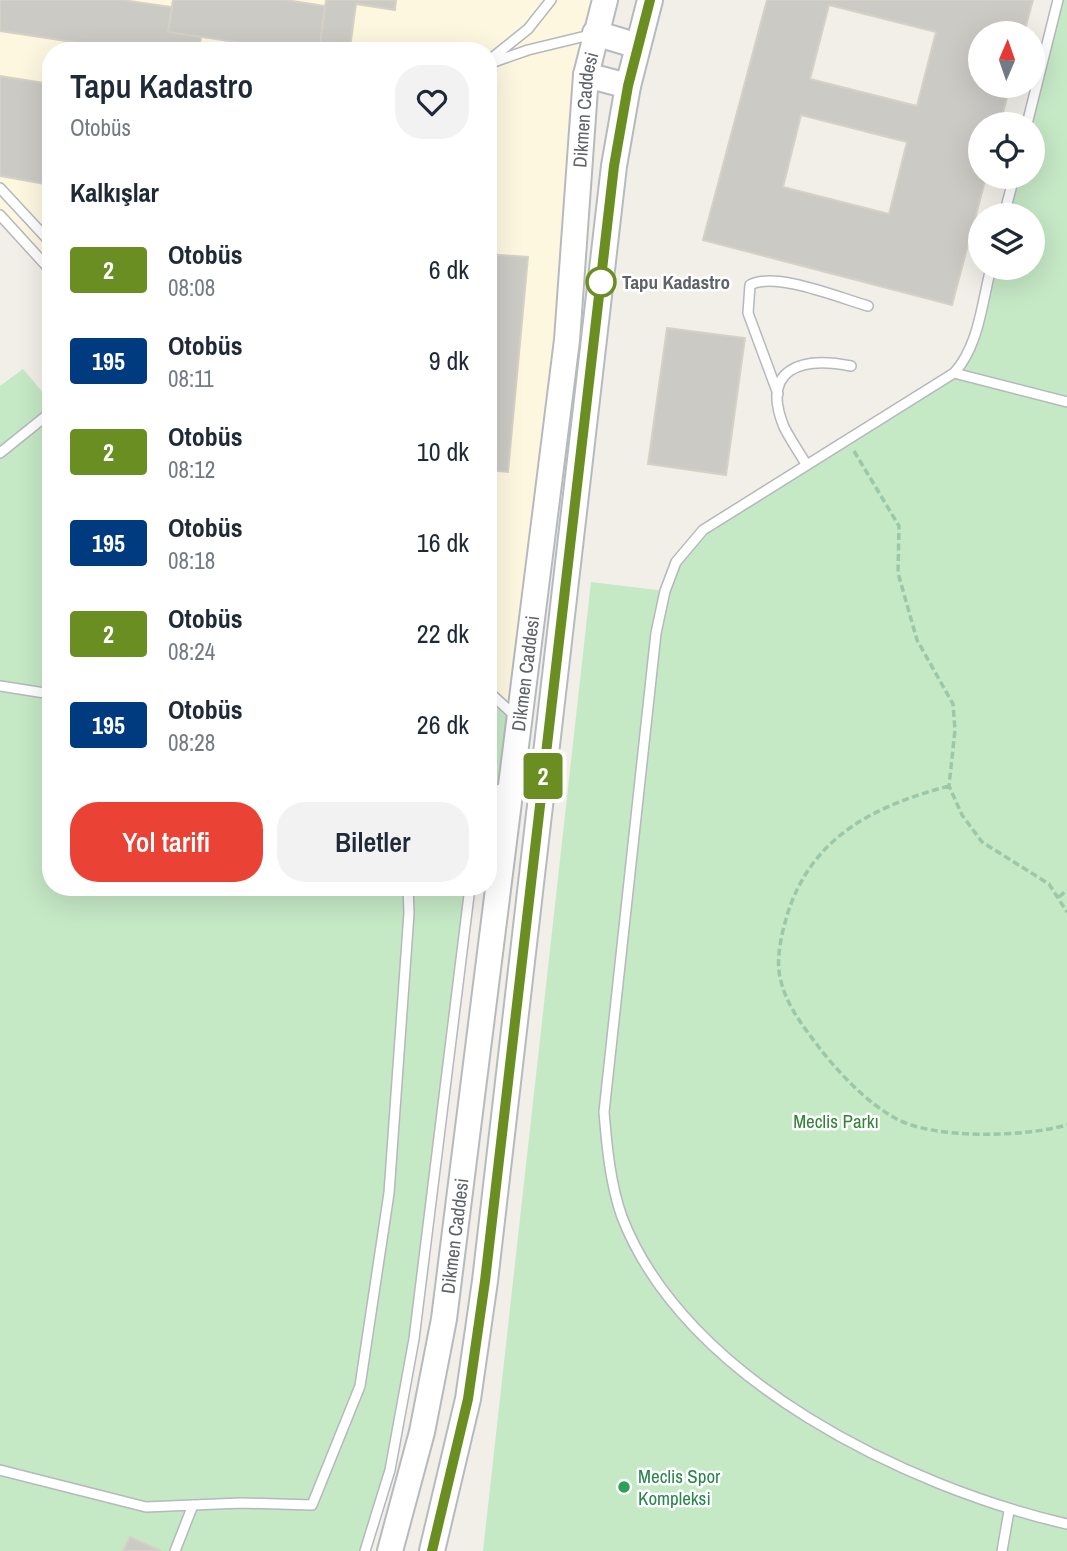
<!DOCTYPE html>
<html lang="tr">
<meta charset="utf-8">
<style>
body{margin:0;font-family:"Archivo Narrow",sans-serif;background:#f2f2f3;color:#1f2937;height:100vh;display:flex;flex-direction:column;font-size:26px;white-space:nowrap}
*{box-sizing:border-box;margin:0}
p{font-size:23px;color:#747a83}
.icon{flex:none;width:38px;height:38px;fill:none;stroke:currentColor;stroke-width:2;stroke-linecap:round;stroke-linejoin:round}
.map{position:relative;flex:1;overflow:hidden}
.panel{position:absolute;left:42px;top:42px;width:455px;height:854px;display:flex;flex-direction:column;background:#fff;border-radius:28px;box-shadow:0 7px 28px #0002}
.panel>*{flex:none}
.badge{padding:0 14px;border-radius:5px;font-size:24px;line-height:46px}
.needle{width:46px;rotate:2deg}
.buttons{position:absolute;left:968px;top:21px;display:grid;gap:14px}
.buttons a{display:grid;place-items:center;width:77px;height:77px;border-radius:50%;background:#fff;box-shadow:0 7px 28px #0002;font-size:35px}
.map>.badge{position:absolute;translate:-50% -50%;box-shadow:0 0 0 4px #fff}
h2{padding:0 28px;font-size:26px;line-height:63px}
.round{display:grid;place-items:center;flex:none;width:74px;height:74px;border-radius:28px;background:#f2f2f3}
.overview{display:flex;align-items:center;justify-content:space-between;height:119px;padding:0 28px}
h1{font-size:33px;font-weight:600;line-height:52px}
.action{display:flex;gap:14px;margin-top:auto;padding:14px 28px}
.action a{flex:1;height:80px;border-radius:28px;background:#ea4335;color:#fff;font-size:28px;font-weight:600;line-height:80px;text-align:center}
.action a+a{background:#f2f2f3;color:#1f2937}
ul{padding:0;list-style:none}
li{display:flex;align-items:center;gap:21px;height:91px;padding:0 28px}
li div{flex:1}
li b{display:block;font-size:26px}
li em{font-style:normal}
li .badge{min-width:77px;font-weight:700;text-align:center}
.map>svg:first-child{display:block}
.commercial{fill:#fef7e0}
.green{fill:#c5e8c5}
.building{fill:#cccac5;stroke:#d6d1c6;stroke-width:2;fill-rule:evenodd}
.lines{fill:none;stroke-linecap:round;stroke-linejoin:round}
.service-casing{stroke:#b5b8bc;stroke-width:12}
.secondary-casing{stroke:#b6babf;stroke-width:28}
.path{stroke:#9cc7a9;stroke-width:3.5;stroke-dasharray:7 3.5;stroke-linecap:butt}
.service{stroke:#fff;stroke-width:9}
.secondary{stroke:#fff;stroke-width:24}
.line-casing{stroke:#fff;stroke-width:16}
.line{stroke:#6b8e23;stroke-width:10}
.stop-dot{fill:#fff;stroke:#6b8e23;stroke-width:3.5}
.leisure-dot{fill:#2e9e5b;stroke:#fff;stroke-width:2.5}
.labels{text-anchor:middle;stroke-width:5;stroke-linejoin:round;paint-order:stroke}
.street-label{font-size:19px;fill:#5f6368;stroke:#fff}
.stop-label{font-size:19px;font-weight:bold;fill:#5f6368;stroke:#fff;text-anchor:start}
.park-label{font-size:19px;fill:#348238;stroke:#fff}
.leisure-label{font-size:19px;fill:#27864d;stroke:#fff;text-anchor:start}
</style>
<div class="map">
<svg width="1067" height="1551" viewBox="0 0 1067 1551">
<rect width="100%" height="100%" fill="#f1efe8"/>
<path class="commercial" d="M 0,0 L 605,0 L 521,722 L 488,691 L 488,51 L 51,51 L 51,271 L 0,215 Z"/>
<path class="green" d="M 1058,0 L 1067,0 L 1067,1551 L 483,1551 L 591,582 L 665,591 L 676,562 L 703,530 L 965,361 L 991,268 L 1032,268 L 1032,215 L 1004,215 L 1014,177 L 1032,177 L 1032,124 L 1027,124 Z
M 23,369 L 51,402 L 51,887 L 470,887 L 414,1339 L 390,1470 L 365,1551 L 0,1551 L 0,386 Z
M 488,691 L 521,722 L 488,827 Z"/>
<path class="building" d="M 0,0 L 122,0 L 172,7 L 168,32 L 201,37 L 199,51 L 132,51 L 0,31 Z
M 173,0 L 286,0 L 325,6 L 319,51 L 297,51 L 168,32 Z
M 326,0 L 396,0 L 395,10 L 356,4 L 350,48 L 320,44 Z
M 767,0 L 1033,0 L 1024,33 L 980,33 L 980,86 L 1010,86 L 1000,124 L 980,124 L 980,177 L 986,177 L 952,305 L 703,240 ZM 829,5 L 936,32 L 917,106 L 810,79 ZM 801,115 L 907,142 L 889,214 L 783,187 Z
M 0,76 L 51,84 L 51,185 L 0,176 Z
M 488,254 L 528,257 L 508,472 L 488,470 Z
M 667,328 L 745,338 L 726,475 L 648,464 Z
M 130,1537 L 161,1551 L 123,1551 Z"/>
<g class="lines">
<defs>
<path id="service" d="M 488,61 L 528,29 L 551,0
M 488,64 L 528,50 L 594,34
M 1027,124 L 1058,0
M 0,188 L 51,243
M 0,215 L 51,271
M 1004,215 L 1014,177
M 991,268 C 982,302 979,346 954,373 L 703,530 L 676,562 L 665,591 L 656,633 L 604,1112 C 607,1147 610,1183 622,1217 C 685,1380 907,1487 1067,1524
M 954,373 L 1067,402
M 778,394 L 748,313 L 750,285 C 775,271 840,298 868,306
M 0,453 L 51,412
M 806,464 C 799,452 790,439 784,427 C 760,368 802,356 851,366
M 0,686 L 51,694
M 488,691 L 516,717
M 488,827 L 500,789
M 0,1470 L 146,1507 L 241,1503 L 312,1505 L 360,1386 L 389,1193 L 409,913 L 408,887
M 175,1551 L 193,1505
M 365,1551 L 390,1470 L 414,1339 L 470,887
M 1002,1551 L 1009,1511"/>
<g id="secondary">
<path d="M 595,33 L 638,46"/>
<path d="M 586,75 L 628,86"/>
<path id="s1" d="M 390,1551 L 422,1432 L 444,1319 L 567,340 L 586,75 L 605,0"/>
<path d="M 432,1551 L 468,1399 L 485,1281 L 614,166 L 628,86 L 650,0"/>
</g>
</defs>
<use href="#service" class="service-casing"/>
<use href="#secondary" class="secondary-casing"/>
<path class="path" d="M 854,451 L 899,526 L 898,573 L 917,640 L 953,704 L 955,730 L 949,786 L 962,815 L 982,842 L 1049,884 L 1067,912
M 949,786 C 873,806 809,838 786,919 C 781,937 776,959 780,977 C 785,1003 802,1025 818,1046 C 837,1071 867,1103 895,1118 C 933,1140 1025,1137 1067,1125
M 1059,897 L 1067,890"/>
<use href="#service" class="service"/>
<use href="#secondary" class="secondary"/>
</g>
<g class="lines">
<defs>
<path id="line" d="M 432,1551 L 468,1399 L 485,1281 L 614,166 L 628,86 L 650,0"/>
</defs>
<use href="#line" class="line-casing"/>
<use href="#line" class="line"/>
</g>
<circle class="stop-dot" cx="601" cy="282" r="14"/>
<circle class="leisure-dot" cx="624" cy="1487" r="7"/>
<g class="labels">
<g class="street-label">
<text dy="7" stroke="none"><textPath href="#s1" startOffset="1456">Dikmen Caddesi</textPath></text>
<text dy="7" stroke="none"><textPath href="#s1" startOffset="889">Dikmen Caddesi</textPath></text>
<text dy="7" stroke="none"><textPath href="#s1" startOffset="322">Dikmen Caddesi</textPath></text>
</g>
<g class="stop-label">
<text x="622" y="289">Tapu Kadastro</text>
</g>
<g class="park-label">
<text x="836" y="1128">Meclis Parkı</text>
</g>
<g class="leisure-label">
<text x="638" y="1483">Meclis Spor<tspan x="638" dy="22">Kompleksi</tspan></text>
</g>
</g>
</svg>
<div class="buttons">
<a><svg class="needle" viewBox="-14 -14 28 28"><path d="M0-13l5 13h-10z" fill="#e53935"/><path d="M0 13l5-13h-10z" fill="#747a83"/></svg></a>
<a><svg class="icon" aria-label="locate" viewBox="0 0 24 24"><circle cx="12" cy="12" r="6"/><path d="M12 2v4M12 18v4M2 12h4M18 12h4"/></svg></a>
<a><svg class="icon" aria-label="layers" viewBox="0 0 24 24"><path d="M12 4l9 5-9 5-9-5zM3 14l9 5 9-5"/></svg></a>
</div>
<b class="badge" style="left:543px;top:776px;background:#6b8e23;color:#fff">2</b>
<section class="panel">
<div class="overview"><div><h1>Tapu Kadastro</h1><p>Otobüs</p></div><a class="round"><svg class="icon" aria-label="heart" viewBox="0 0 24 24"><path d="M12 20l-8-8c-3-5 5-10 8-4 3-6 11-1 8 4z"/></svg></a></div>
<h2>Kalkışlar</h2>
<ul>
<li><span class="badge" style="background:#6b8e23;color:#fff">2</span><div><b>Otobüs</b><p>08:08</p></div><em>6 dk</em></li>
<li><span class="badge" style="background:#003b80;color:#fff">195</span><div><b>Otobüs</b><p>08:11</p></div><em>9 dk</em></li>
<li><span class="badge" style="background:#6b8e23;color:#fff">2</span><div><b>Otobüs</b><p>08:12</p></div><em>10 dk</em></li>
<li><span class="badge" style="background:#003b80;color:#fff">195</span><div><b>Otobüs</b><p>08:18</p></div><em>16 dk</em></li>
<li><span class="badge" style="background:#6b8e23;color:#fff">2</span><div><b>Otobüs</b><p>08:24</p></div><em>22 dk</em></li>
<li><span class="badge" style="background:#003b80;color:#fff">195</span><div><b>Otobüs</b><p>08:28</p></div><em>26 dk</em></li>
</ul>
<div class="action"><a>Yol tarifi</a><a>Biletler</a></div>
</section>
</div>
